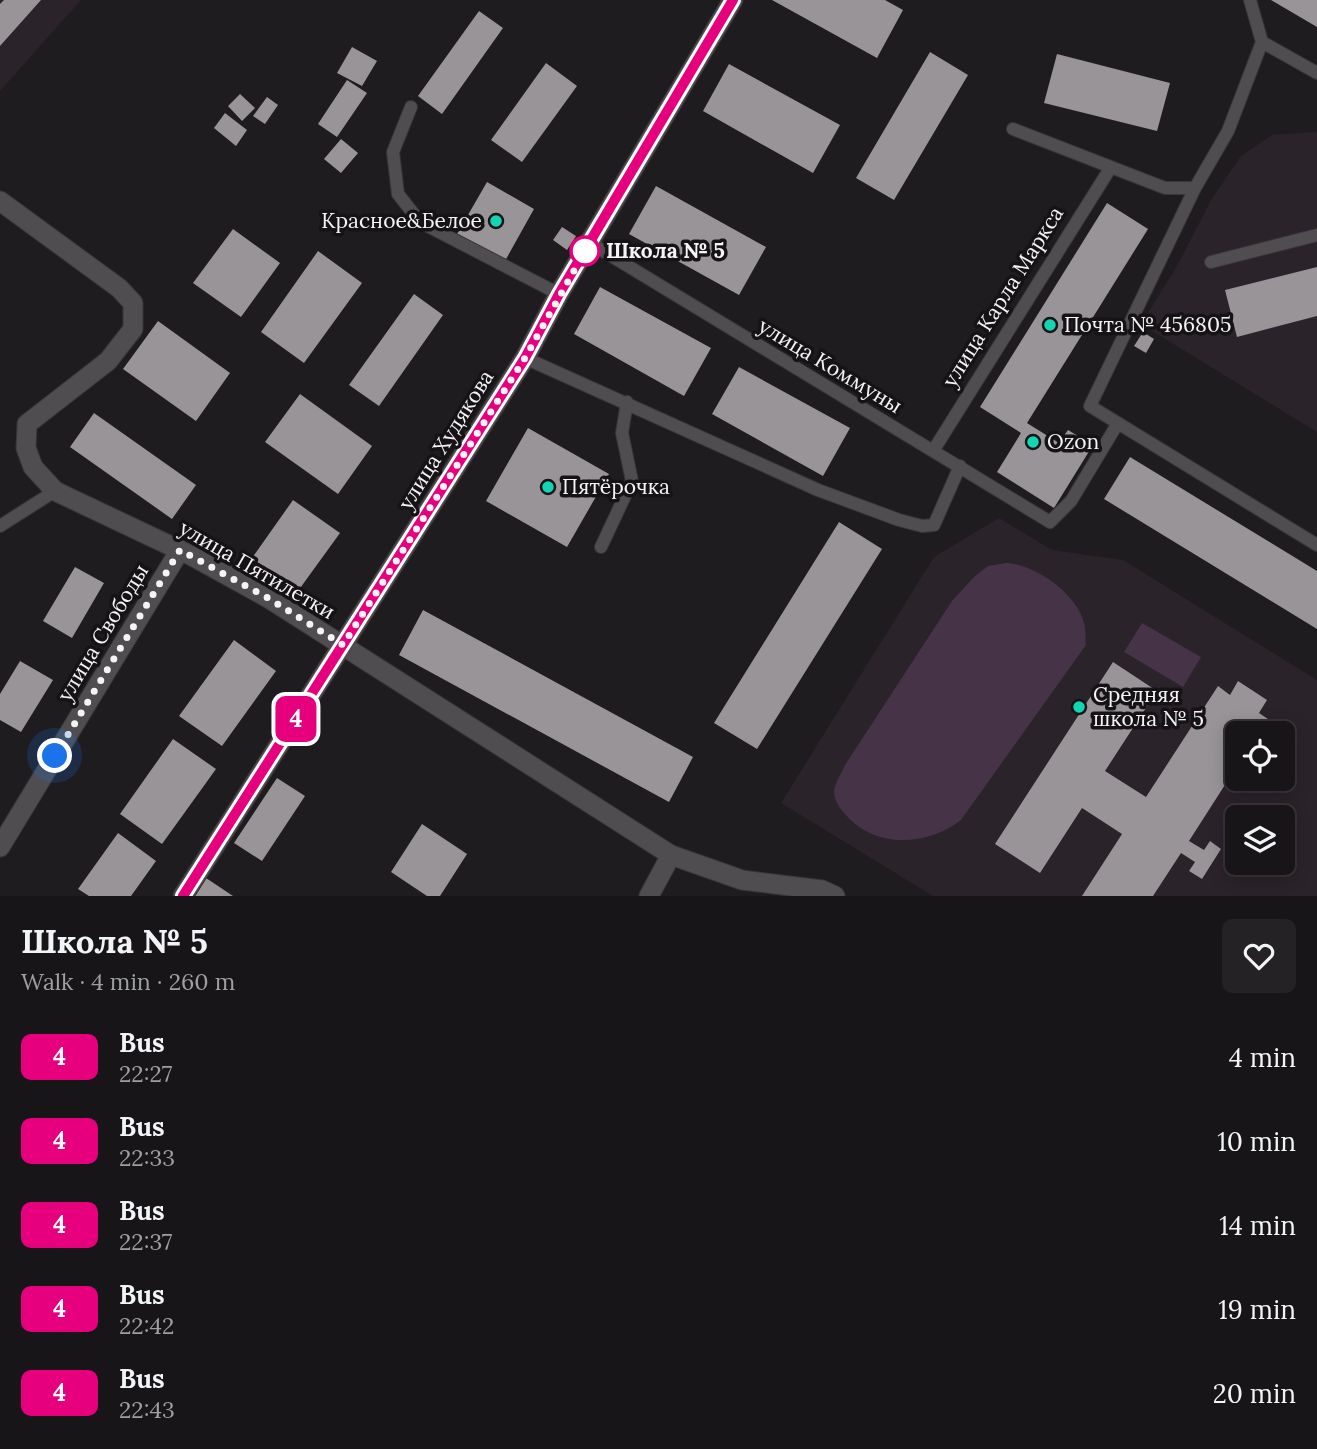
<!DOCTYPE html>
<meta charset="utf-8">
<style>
body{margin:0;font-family:Lora,serif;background:#242224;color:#f1f3f6;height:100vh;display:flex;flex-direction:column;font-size:26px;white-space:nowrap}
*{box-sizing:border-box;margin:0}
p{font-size:23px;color:#9e9fa1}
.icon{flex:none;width:38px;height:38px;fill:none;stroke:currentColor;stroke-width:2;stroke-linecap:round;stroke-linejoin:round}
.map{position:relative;height:896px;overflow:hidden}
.sheet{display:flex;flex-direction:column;background:#171517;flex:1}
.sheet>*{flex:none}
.badge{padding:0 14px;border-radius:10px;font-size:24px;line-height:46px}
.tools{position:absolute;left:1225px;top:721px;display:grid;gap:14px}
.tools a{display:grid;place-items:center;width:70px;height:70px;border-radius:10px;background:#171517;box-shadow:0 4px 18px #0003,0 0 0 2px #363436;font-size:35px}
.you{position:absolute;width:35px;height:35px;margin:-18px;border:5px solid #fff;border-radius:50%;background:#1a73e8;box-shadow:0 0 0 10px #1a73e833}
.map>.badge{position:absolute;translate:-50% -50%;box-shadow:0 0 0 4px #fff}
.round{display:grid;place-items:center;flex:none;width:74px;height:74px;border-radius:10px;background:#242224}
.head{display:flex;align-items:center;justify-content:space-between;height:119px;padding:0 21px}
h1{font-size:33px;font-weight:700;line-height:52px}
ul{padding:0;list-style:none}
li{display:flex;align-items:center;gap:21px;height:84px;padding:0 21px}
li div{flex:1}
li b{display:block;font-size:26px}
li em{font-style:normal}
li .badge{min-width:77px;font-weight:700;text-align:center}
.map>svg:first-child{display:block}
.built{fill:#2a232a;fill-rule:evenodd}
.green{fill:#473347}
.building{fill:#989498}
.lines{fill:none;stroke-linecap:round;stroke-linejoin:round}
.service-casing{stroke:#383638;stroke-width:14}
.minor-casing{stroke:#383638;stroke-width:21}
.tertiary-casing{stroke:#383638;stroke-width:21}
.service{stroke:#504d50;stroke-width:12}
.minor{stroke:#504d50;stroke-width:19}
.tertiary{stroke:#504d50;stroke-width:19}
.line-casing{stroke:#fff;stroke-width:16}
.line{stroke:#e6007e;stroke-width:10}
.walk{stroke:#f5f3f5;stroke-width:7;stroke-dasharray:0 12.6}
.poi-dot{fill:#12d5b4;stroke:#161316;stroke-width:2.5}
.stop-dot{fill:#fff;stroke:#e6007e;stroke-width:3.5}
.labels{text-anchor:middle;stroke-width:7;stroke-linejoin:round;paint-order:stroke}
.poi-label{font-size:21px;fill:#f5f3f5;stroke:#161316;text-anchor:start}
.stop-label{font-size:21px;font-weight:bold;fill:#f5f3f5;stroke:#161316;text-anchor:start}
.street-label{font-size:21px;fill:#f5f3f5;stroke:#161316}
</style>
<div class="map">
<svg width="1317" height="896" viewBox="0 0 1317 896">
<rect width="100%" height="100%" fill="#1f1c1f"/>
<path class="built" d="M 0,0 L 81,0 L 0,91 Z
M 1317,132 L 1317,432 L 1141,324 L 1176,268 L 1211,200 L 1241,156 L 1272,135 Z
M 999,518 L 1052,550 L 1123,560 L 1317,680 L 1317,896 L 933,896 L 781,803 L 934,557 ZM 1237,733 L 1283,733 L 1283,779 L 1237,779 ZM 1237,817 L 1283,817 L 1283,863 L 1237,863 Z"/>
<path class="green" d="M 1006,563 C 1035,564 1077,594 1084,623 C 1086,630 1085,638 1086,645 L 961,820 C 928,846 875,849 846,815 C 840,809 834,800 834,791 C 835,783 842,772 845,765 L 952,601 L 974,577 L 988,566 Z
M 1142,623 L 1201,657 L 1183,687 L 1124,652 Z"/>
<path class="building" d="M 4,0 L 41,0 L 0,46 L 0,4 Z
M 772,0 L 885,0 L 903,10 L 877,58 Z
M 1271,0 L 1317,0 L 1317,27 Z
M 479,11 L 503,28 L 442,114 L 418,96 Z
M 352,47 L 377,61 L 362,86 L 337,73 Z
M 930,52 L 968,75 L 894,200 L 856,178 Z
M 1057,54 L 1170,83 L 1157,131 L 1044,103 Z
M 546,63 L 577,86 L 522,162 L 491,140 Z
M 729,64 L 840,125 L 813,173 L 703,111 Z
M 347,80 L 367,93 L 337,137 L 318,124 Z
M 240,94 L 255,108 L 242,121 L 228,106 Z
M 267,97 L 278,105 L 265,124 L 253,116 Z
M 225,113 L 247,130 L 236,146 L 214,128 Z
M 341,139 L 358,153 L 341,173 L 324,159 Z
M 487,182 L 534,209 L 505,261 L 457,234 Z
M 656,186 L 766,247 L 739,295 L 629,234 Z
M 1107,203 L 1148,229 L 1027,423 L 1059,443 L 1068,430 L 1093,445 L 1054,508 L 997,472 L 1021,433 L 980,407 Z
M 562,227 L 576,236 L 567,250 L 553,240 Z
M 233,229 L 280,263 L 241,317 L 193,283 Z
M 318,251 L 362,283 L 304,363 L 261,332 Z
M 1317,267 L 1317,316 L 1237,337 L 1225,290 Z
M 600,287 L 711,348 L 684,396 L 574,334 Z
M 414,294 L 443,315 L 379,406 L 349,385 Z
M 158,321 L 230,373 L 196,421 L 123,369 Z
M 1143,332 L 1154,339 L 1146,353 L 1134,346 Z
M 739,367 L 850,428 L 823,476 L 712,414 Z
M 300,394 L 372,446 L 338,494 L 265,442 Z
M 94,413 L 196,485 L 172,519 L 70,447 Z
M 528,428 L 609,474 L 567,547 L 486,501 Z
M 1130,457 L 1317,571 L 1317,629 L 1104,499 Z
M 293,500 L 340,533 L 298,591 L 252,558 Z
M 839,522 L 882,549 L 757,749 L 714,723 Z
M 75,567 L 104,583 L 72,638 L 43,621 Z
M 423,610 L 693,757 L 669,802 L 399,655 Z
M 234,640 L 276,671 L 222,746 L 179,716 Z
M 20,661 L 53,680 L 21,732 L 0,720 L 0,694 Z
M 1113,662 L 1157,691 L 1105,771 L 1146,797 L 1218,686 L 1230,695 L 1238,681 L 1267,700 L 1259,713 L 1268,719 L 1259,733 L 1237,733 L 1237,766 L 1189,841 L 1204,850 L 1210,841 L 1221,849 L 1202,879 L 1189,871 L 1195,862 L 1181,853 L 1153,896 L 1082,896 L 1122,834 L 1082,808 L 1040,873 L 995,844 Z
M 173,739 L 216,769 L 162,844 L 120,814 Z
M 277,778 L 305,796 L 262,861 L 234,843 Z
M 422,824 L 467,854 L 440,896 L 427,896 L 391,872 Z
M 118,833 L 156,861 L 131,896 L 89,896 L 78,889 Z
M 206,878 L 233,896 L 195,896 Z"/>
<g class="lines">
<defs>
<path id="service" d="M 1250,0 L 1262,42 L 1228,131 L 1195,188 L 1090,406 L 1317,545
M 1262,42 L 1317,73
M 411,107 L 393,152 L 398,194 L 420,222 L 559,294
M 1013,129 L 1165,188 L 1195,188
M 590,243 L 1050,522 L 1071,501 L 1118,423
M 1211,262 L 1317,235
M 525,358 L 818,490 L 899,520 L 922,526 L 934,525 L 960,466
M 933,451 L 1111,167
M 0,526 L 55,491
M 601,547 L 632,481 L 622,433 L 627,402"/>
<path id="minor" d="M 0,201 L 119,288 L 133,303 L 133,329 L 108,361 L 27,424 L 26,448 L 33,467 L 55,491 L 192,556 L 268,598 L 671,855 L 742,880 L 822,890 L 835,896
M 0,847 L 180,550
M 649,896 L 671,855"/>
<path id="tertiary" d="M 183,896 L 525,358 L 559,294 L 733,0"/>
</defs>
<use href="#service" class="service-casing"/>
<use href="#minor" class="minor-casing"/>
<use href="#tertiary" class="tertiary-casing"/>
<use href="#service" class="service"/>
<use href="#minor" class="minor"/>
<use href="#tertiary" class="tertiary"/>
</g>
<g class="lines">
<defs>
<path id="line" d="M 183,896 L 525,358 L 559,294 L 733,0"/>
</defs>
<use href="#line" class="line-casing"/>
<use href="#line" class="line"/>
<path class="walk" d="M 55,756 L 180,550 L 268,598 L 343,645 L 525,358 L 585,251"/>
</g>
<g class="poi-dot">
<circle cx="496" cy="221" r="7"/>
<circle cx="1050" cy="325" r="7"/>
<circle cx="1033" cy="442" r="7"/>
<circle cx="548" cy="487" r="7"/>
<circle cx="1079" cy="707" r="7"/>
</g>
<circle class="stop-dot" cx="585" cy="251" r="14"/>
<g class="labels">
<g class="poi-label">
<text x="482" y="228" text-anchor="end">Красное&amp;Белое</text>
<text x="1064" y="332">Почта № 456805</text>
<text x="1047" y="449">Ozon</text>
<text x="562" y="494">Пятёрочка</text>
<text x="1093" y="702">Средняя<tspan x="1093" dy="24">школа № 5</tspan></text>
</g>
<g class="stop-label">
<text x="606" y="258">Школа № 5</text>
</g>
<g class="street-label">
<text transform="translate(1003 297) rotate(-58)" y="7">улица Карла Маркса</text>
<text transform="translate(830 366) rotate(31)" y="7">улица Коммуны</text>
<text transform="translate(446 440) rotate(-58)" y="7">улица Худякова</text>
<text transform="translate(257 570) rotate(30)" y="7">улица Пятилетки</text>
<text transform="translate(103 633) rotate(-59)" y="7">улица Свободы</text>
</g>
</g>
</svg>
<div class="tools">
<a><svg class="icon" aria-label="locate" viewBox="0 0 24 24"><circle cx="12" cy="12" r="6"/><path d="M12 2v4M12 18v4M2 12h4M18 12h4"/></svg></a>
<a><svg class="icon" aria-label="layers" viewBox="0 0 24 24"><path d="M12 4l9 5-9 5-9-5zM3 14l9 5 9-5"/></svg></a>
</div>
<div class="you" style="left:55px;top:756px"></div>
<b class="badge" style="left:296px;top:719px;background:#e6007e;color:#fff">4</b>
</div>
<section class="sheet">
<div class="head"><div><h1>Школа № 5</h1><p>Walk · 4 min · 260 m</p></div><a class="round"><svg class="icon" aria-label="heart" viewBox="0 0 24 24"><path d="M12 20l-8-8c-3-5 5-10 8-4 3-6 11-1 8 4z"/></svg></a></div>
<ul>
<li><span class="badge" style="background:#e6007e;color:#fff">4</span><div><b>Bus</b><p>22:27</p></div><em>4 min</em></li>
<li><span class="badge" style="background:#e6007e;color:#fff">4</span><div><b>Bus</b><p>22:33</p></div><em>10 min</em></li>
<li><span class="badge" style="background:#e6007e;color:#fff">4</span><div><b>Bus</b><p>22:37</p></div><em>14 min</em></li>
<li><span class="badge" style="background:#e6007e;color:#fff">4</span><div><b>Bus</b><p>22:42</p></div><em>19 min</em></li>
<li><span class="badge" style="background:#e6007e;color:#fff">4</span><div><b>Bus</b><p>22:43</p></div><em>20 min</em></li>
</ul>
</section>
